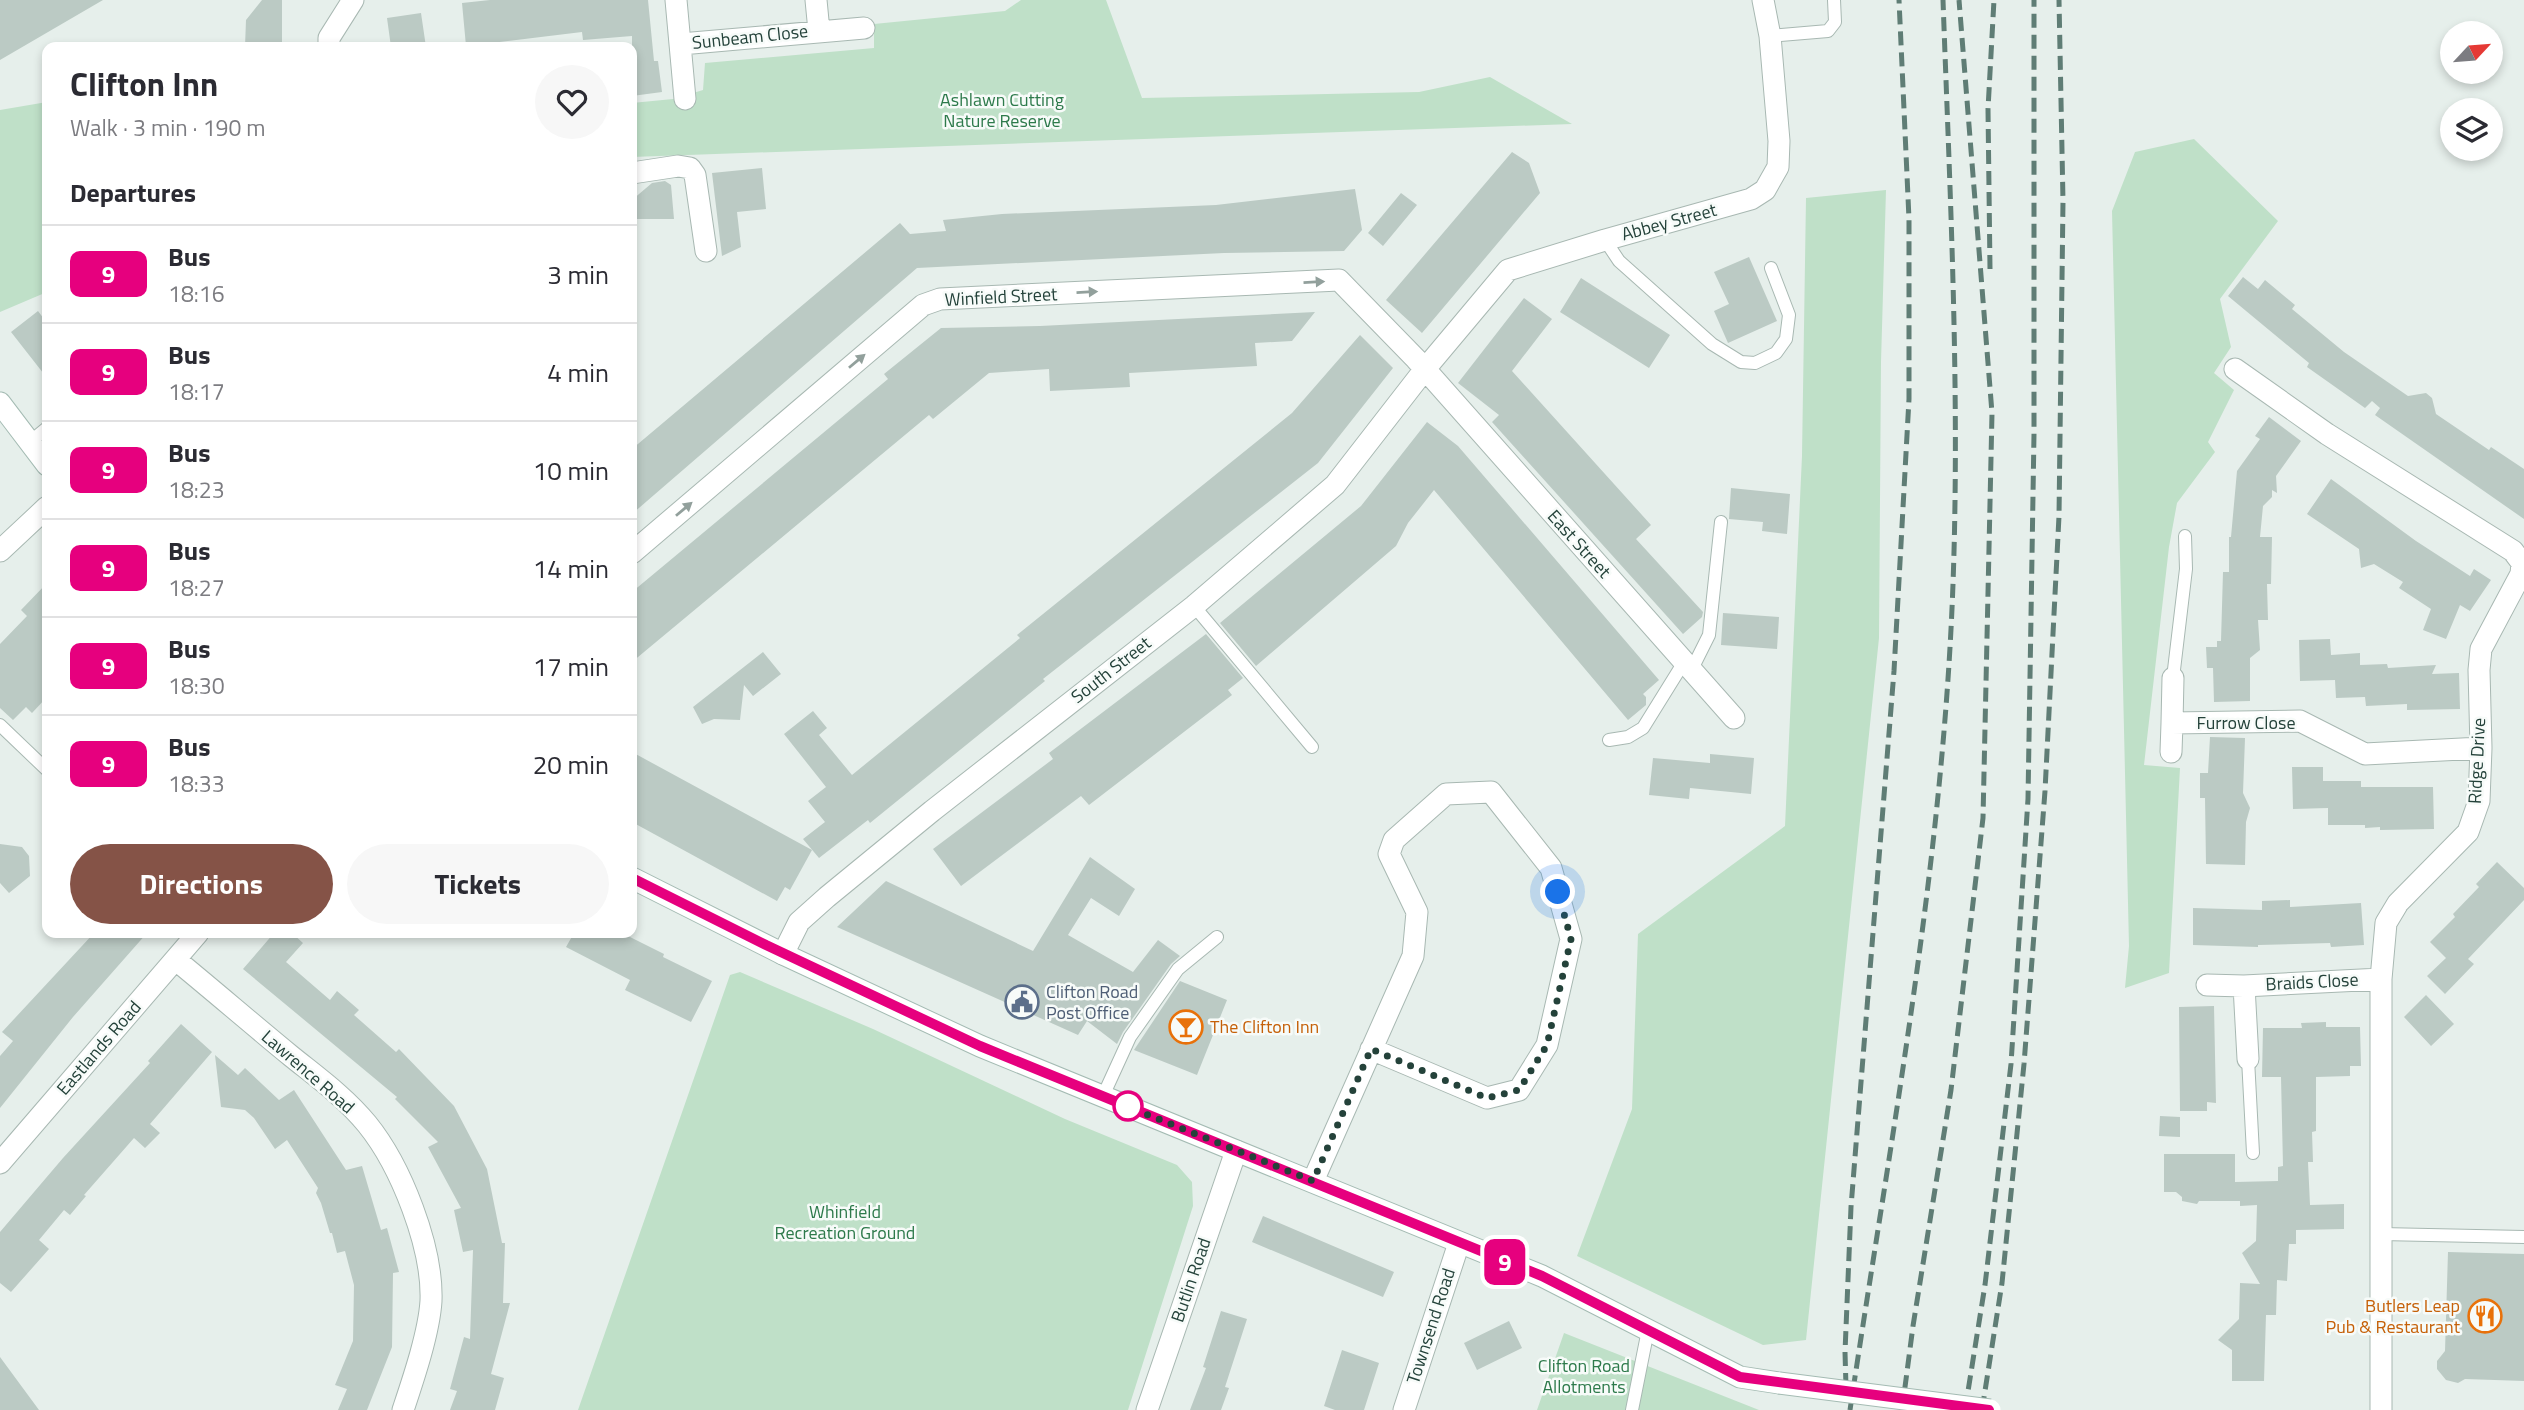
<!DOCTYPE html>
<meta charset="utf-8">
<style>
body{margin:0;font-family:"Titillium Web",sans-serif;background:#f7f7f7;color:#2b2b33;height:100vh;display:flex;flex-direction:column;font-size:26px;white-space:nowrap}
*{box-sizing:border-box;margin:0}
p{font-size:23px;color:#7c7c81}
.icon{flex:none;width:38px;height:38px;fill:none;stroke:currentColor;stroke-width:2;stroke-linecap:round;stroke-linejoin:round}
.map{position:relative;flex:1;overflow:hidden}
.sheet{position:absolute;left:42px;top:42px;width:595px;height:896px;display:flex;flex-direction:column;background:#fff;border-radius:14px;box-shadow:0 4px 10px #0003}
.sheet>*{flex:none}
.badge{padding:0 14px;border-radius:10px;font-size:24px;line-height:46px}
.needle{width:46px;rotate:64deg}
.controls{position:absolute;left:2440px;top:21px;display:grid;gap:14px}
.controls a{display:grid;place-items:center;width:63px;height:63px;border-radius:50%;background:#fff;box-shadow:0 4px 10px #0003;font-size:35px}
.you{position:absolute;width:35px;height:35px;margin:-18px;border:5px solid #fff;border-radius:50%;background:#1a73e8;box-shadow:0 0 0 10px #1a73e833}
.map>.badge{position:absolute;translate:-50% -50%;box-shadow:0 0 0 4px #fff}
h2{padding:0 28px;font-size:26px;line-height:63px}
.round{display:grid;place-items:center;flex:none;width:74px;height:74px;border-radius:37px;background:#f7f7f7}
.head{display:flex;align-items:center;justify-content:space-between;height:119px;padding:0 28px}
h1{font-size:33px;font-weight:700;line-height:52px}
.action{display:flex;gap:14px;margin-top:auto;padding:14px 28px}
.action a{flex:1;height:80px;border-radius:42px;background:#855347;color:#fff;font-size:28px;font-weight:700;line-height:80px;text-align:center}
.action a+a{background:#f7f7f7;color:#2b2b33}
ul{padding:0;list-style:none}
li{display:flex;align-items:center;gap:21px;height:98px;padding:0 28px;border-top:2px solid #e1e1e2}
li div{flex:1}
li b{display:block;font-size:26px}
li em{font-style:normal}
li .badge{min-width:77px;font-weight:700;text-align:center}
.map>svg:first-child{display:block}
.green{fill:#bfe0c8}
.building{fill:#bbcac4}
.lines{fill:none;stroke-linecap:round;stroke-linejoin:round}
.lane-casing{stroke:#a8b8b2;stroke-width:14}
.street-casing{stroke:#a8b8b2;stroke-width:23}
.secondary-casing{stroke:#a4bbb3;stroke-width:23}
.lane{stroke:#fff;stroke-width:12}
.street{stroke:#fff;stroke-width:21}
.secondary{stroke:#fff;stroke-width:21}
.rail{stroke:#5f7d75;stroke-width:5;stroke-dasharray:14 7;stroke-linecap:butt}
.secondary-bridge-casing{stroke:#a4bbb3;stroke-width:23;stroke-linecap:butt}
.secondary-bridge{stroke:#fff;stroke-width:21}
.oneway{fill:#92a09c}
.line-casing{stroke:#fff;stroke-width:16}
.line{stroke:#e6007e;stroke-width:10}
.walk{stroke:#24423a;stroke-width:7;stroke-dasharray:0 12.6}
.stop-dot{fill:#fff;stroke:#e6007e;stroke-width:3.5}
.labels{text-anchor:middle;stroke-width:5;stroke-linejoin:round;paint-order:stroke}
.street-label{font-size:18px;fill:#24423a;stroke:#f7fbf9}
.park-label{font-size:18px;fill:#2d7a4b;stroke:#f7fbf9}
.service-label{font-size:18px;fill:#4e5e75;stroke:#f7fbf9;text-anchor:start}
.food-label{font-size:18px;fill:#c56008;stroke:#f7fbf9;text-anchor:start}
</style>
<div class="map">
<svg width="2524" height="1410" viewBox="0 0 2524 1410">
<rect width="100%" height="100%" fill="#e6efeb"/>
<path class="green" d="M 1021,0 L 1106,0 L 1142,98 L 1419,92 L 1490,77 L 1572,124 L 632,157 L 632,103 L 673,99 L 703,90 L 705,63 L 874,48 L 874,24 L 1005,11 Z
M 47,102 L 47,292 L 0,312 L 0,110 Z
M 2194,139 L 2278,221 L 2220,299 L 2231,347 L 2214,373 L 2234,390 L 2208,442 L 2215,452 L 2177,503 L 2169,547 L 2144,765 L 2180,768 L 2169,973 L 2125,988 L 2129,946 L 2112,211 L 2135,152 Z
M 1886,190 L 1881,362 L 1879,638 L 1806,1340 L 1763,1345 L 1577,1256 L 1632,1109 L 1638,934 L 1785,826 L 1802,456 L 1806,198 Z
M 740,972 L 873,1029 L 1065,1119 L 1177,1165 L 1192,1182 L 1193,1206 L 1128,1410 L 578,1410 L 730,975 Z
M 1564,1333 L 1759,1410 L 1537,1410 Z"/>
<path class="building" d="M 0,0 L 103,0 L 0,60 Z
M 262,0 L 282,0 L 282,47 L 245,47 L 246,20 Z
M 490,0 L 648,0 L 654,61 L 658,61 L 662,92 L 632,96 L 632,36 L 583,40 L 582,32 L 466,46 L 462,3 Z
M 421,13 L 426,47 L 391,47 L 387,18 Z
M 1512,152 L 1529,163 L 1540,193 L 1422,333 L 1386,300 Z
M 762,168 L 766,209 L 737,212 L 741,247 L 722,256 L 712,173 Z
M 665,181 L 671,185 L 674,219 L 632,219 L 632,200 L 652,183 Z
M 1355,189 L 1362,230 L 1344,251 L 1224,253 L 917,268 L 632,514 L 632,449 L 900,223 L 910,234 L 946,231 L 943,220 L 1002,214 L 1216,205 Z
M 1401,193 L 1417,205 L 1383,246 L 1368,233 Z
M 1749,257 L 1777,321 L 1728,343 L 1714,311 L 1729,304 L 1714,272 Z
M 2243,277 L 2258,289 L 2265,280 L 2295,305 L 2292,309 L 2344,352 L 2408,396 L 2426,393 L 2432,398 L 2436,414 L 2489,450 L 2491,447 L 2524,469 L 2524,519 L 2375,415 L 2380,408 L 2372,401 L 2365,408 L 2307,367 L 2309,363 L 2228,296 Z
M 1581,278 L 1670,335 L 1649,368 L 1560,312 Z
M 1524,298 L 1552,319 L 1512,371 L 1651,525 L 1636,539 L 1703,612 L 1702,617 L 1683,634 L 1492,422 L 1499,415 L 1458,383 Z
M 38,311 L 47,323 L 47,378 L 11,332 Z
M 1315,312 L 1292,341 L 1255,343 L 1257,366 L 1129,373 L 1130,387 L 1050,391 L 1049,369 L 989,373 L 933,419 L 929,415 L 632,662 L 632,592 L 888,379 L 884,374 L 941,328 L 1040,326 Z
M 1360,335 L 1393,368 L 1318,463 L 1043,679 L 1045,681 L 870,823 L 868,820 L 819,858 L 803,839 L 825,822 L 808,801 L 826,787 L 784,734 L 813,711 L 827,728 L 819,735 L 852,775 L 1020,638 L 1017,635 L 1292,413 Z
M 2269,417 L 2301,441 L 2276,476 L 2277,493 L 2272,490 L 2272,497 L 2263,506 L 2260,537 L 2272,537 L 2271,584 L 2267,584 L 2268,620 L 2258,620 L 2260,650 L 2250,658 L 2250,701 L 2214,702 L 2213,668 L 2207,668 L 2206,647 L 2217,647 L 2217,641 L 2221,641 L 2223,572 L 2229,572 L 2229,537 L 2231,537 L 2237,471 L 2260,439 L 2255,436 Z
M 1427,422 L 1458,446 L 1659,680 L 1643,694 L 1646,697 L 1646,705 L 1628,720 L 1434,490 L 1408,523 L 1396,546 L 1256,666 L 1220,623 L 1361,506 Z
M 2331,479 L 2416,541 L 2470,576 L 2474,569 L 2491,580 L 2470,611 L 2460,605 L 2446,639 L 2423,630 L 2431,609 L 2399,588 L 2403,582 L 2374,564 L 2361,568 L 2359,549 L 2307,514 Z
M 1731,488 L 1790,494 L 1787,534 L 1762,531 L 1763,522 L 1729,519 Z
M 47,583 L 47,697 L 32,713 L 26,707 L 13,720 L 0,708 L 0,644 L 27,616 L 21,610 Z
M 1723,613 L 1779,617 L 1777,649 L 1721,645 Z
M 1206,634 L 1243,678 L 1228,690 L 1232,695 L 1089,805 L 1081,796 L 961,886 L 933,849 L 1053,759 L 1049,753 Z
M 2330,639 L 2331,655 L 2360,653 L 2360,665 L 2387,664 L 2388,668 L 2436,665 L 2432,674 L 2459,673 L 2460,709 L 2407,710 L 2407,704 L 2366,706 L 2365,697 L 2336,698 L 2335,680 L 2300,681 L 2299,640 Z
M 763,652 L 781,674 L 753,696 L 744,685 L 740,720 L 714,719 L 702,724 L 693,707 Z
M 2210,737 L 2245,738 L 2243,793 L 2250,808 L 2246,822 L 2245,865 L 2206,864 L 2205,798 L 2200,798 L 2200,773 L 2208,773 Z
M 632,752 L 812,850 L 790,890 L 785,887 L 777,901 L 632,822 Z
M 1710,754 L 1754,758 L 1751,794 L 1690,788 L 1689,799 L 1649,795 L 1653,758 L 1710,763 Z
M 2292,767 L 2323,767 L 2323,781 L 2361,781 L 2361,787 L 2433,787 L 2434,829 L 2380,830 L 2380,827 L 2365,828 L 2365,825 L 2328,825 L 2328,808 L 2293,809 Z
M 0,844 L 22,847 L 29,856 L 30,876 L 9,893 L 0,883 Z
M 1090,857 L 1135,889 L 1119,916 L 1091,898 L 1068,935 L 1133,972 L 1158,940 L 1180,956 L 1171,964 L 1123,1032 L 1117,1044 L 1087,1021 L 1078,1035 L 837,927 L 886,881 L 1033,951 Z
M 2497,862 L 2524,888 L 2524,900 L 2468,959 L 2474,964 L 2445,994 L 2427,976 L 2446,958 L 2430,942 L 2455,917 L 2453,914 L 2479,887 L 2476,884 Z
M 2290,900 L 2290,907 L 2361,903 L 2364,945 L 2331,947 L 2330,943 L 2258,945 L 2258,947 L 2193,945 L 2193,908 L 2262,910 L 2262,901 Z
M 94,933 L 147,933 L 73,1017 L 0,1108 L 0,1056 L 13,1041 L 2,1032 Z
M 274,933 L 292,933 L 303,943 L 286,962 L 330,1000 L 337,991 L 359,1010 L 354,1015 L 396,1052 L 399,1049 L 454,1106 L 487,1169 L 502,1243 L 505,1243 L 503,1303 L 510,1303 L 491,1374 L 504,1378 L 495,1410 L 450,1410 L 457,1391 L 450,1389 L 464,1337 L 470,1339 L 473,1250 L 463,1252 L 454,1210 L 461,1208 L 428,1147 L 438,1142 L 395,1099 L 397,1097 L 243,969 Z
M 574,933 L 622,933 L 664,954 L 663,957 L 712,981 L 691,1022 L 625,990 L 630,980 L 566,947 Z
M 1180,981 L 1227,1000 L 1197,1075 L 1134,1050 Z
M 2426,995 L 2454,1024 L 2431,1046 L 2404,1017 Z
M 2214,1006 L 2216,1103 L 2207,1102 L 2207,1111 L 2180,1111 L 2179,1007 Z
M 2326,1022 L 2326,1027 L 2360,1027 L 2361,1066 L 2350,1066 L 2350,1076 L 2316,1077 L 2316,1131 L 2312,1132 L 2313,1162 L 2308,1162 L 2310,1205 L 2344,1204 L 2344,1229 L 2296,1230 L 2296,1244 L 2289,1244 L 2287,1281 L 2277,1280 L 2276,1315 L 2266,1315 L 2264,1381 L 2232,1381 L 2232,1350 L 2218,1340 L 2239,1319 L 2240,1283 L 2260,1284 L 2242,1253 L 2256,1241 L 2257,1205 L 2240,1206 L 2240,1201 L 2199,1201 L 2197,1204 L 2182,1201 L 2182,1197 L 2176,1192 L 2164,1192 L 2164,1154 L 2235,1154 L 2235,1182 L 2278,1181 L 2278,1167 L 2283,1166 L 2281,1077 L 2262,1077 L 2263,1028 L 2302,1028 L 2301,1023 Z
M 181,1024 L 212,1052 L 150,1124 L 160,1133 L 145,1148 L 134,1138 L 84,1195 L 86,1196 L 70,1215 L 64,1210 L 39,1240 L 49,1249 L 11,1292 L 0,1283 L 0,1232 L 63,1158 L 150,1063 L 148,1061 Z
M 215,1055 L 238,1075 L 245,1068 L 279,1100 L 294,1090 L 346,1170 L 362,1166 L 381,1230 L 387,1228 L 399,1272 L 393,1273 L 392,1347 L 367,1410 L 338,1410 L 347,1389 L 335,1385 L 353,1341 L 354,1285 L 345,1251 L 337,1253 L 332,1233 L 330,1233 L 321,1203 L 316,1193 L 318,1188 L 287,1140 L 275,1149 L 254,1118 L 245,1110 L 221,1107 Z
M 2160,1116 L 2180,1117 L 2180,1137 L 2159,1136 Z
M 1263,1216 L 1394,1272 L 1383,1297 L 1252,1242 Z
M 2448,1252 L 2524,1254 L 2524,1381 L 2465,1379 L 2458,1383 L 2446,1380 L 2437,1369 L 2437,1361 L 2445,1351 Z
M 1221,1311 L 1247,1319 L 1225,1387 L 1229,1388 L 1221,1410 L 1190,1410 L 1206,1368 L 1203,1367 Z
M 1509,1321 L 1522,1348 L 1477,1370 L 1464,1343 Z
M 1342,1350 L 1379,1363 L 1364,1410 L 1335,1410 L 1324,1406 Z
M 0,1357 L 39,1410 L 0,1410 Z"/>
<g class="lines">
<defs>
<path id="lane" d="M 1770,36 L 1828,31 L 1835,22 L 1834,0
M 1605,240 L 1619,261 L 1712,344 L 1741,362 L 1755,363 L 1776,353 L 1786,339 L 1789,315 L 1771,268
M 30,442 L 47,428
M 1194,606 L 1312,747
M 1691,671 L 1709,635 L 1721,522
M 2173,678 L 2186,569 L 2185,536
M 0,725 L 47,770
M 1609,740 L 1628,737 L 1643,728 L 1684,662
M 2248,1059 L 2253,1153
M 1103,1096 L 1130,1037 L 1178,969 L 1217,937
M 2381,1234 L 2524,1237
M 1632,1410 L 1648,1330"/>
<path id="street" d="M 676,0 L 685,99
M 816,0 L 819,31
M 681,44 L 864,28
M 329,47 L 329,38 L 353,0
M 632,173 L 678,166 L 690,168 L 695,175 L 706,251
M 2235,369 L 2327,434 L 2513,551 L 2522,563 L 2521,574 L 2481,649 L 2479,670 L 2481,748 L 2479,801 L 2468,832 L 2398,903 L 2386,923 L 2381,979 L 2381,1410
M 0,551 L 47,507
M 632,553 L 923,305 L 940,299 L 1339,280 L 1416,359 L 1734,718
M 2172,723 L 2173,678
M 2171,752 L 2172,723 L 2300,721 L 2365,754 L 2481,748
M 783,954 L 799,922 L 827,897 L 932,811 L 1194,606 L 1335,485 L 1425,369 L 1508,270 L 1605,240 L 1751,199 L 1765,190 L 1778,167 L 1779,141 L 1770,36 L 1763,0
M 176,960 C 215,992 252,1024 291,1056 C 317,1077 345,1097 367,1124 C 401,1166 433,1247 431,1301 C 429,1333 413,1380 403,1410
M 2207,985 L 2244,986
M 2248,1059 L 2244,986 L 2381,979
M 0,1163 L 198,933
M 1313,1181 L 1413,956 L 1417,912 L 1389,854 L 1394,840 L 1446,794 L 1491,792 L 1551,868 L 1571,939 L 1547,1045 L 1519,1090 L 1487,1098 L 1371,1049
M 1147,1410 L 1236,1151
M 1404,1410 L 1459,1243"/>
<path id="secondary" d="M 0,403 L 47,465
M 632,878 L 783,954 L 980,1046 L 1542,1276 L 1740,1377 L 1779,1383"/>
</defs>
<use href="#lane" class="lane-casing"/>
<use href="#street" class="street-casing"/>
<use href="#secondary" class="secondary-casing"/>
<use href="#lane" class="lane"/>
<use href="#street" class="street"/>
<use href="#secondary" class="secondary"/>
<path class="rail" d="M 1990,269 L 1988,109 L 1994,0
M 1846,1387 L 1845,1352 L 1851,1207 L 1894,671 L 1909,399 L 1909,219 L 1899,0
M 1850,1410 C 1891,1136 1943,861 1953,584 C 1960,389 1950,194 1943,0
M 1902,1410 L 1913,1326 L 1951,1090 L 1983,818 L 1992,413 L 1959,0
M 1965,1410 L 1985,1285 L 2011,1064 L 2028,799 L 2034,434 L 2034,0
M 1982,1410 L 2002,1283 L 2024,1064 L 2045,791 L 2059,516 L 2063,201 L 2059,0"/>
<defs>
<path id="secondary-bridge" d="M 1779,1383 L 1990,1410"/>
</defs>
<use href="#secondary-bridge" class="secondary-bridge-casing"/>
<use href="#secondary-bridge" class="secondary-bridge"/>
</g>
<defs><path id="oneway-solid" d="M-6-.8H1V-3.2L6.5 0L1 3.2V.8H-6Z" transform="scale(1.75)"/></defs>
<g class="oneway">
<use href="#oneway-solid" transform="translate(1314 282) rotate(-3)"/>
<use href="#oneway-solid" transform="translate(1087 292) rotate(-3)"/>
<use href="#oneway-solid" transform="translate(857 361) rotate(-40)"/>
<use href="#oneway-solid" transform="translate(684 509) rotate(-40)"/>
</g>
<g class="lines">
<defs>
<path id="line" d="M 632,878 L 766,945 L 980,1046 L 1542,1276 L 1740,1377 L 1989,1410"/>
</defs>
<use href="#line" class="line-casing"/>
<use href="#line" class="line"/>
<path class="walk" d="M 1128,1106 L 1126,1106 L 1313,1181 L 1371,1049 L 1487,1098 L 1519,1090 L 1547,1045 L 1571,939 L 1558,892"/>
</g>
<defs>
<symbol id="civic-ring" viewBox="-11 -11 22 22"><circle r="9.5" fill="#f7fbf9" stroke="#5c6f8a" stroke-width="1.5"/><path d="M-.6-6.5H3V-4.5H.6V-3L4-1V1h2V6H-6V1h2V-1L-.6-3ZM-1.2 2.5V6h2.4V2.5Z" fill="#5c6f8a"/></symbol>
<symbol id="bar-ring" viewBox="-11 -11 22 22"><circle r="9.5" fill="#f7fbf9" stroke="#e8710a" stroke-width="1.5"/><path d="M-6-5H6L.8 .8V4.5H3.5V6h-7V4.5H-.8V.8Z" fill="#e8710a"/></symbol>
<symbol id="restaurant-ring" viewBox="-11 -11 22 22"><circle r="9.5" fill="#f7fbf9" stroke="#e8710a" stroke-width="1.5"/><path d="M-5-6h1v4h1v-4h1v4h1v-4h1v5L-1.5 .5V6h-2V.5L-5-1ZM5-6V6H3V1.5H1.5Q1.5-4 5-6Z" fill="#e8710a"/></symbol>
</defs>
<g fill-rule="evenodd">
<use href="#civic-ring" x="1003" y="983" width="38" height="38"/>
<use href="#bar-ring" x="1167" y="1008" width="38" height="38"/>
<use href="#restaurant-ring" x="2466" y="1297" width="38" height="38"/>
</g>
<circle class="stop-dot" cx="1128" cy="1106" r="14"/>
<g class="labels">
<g class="street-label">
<text transform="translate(750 37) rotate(-6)" y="6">Sunbeam Close</text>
<text transform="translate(1669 222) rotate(-15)" y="6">Abbey Street</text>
<text transform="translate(1001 297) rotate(-3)" y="6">Winfield Street</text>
<text transform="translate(1579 544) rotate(48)" y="6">East Street</text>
<text transform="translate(1111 670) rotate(-38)" y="6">South Street</text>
<text x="2246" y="729">Furrow Close</text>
<text transform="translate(2477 761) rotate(-87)" y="6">Ridge Drive</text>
<text transform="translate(2312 982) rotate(-3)" y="6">Braids Close</text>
<text transform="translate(99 1048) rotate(-49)" y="6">Eastlands Road</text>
<text transform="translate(308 1072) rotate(41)" y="6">Lawrence Road</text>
<text transform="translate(1191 1280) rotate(-71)" y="6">Butlin Road</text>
<text transform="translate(1431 1326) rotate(-72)" y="6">Townsend Road</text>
</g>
<g class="park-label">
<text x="1002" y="106">Ashlawn Cutting<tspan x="1002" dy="21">Nature Reserve</tspan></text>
<text x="845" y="1218">Whinfield<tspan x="845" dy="21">Recreation Ground</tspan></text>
<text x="1584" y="1372">Clifton Road<tspan x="1584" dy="21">Allotments</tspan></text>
</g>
<g class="service-label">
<text x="1046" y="998">Clifton Road<tspan x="1046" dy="21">Post Office</tspan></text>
</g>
<g class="food-label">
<text x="1210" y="1033">The Clifton Inn</text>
<text x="2460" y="1312" text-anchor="end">Butlers Leap<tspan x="2460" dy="21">Pub &amp; Restaurant</tspan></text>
</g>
</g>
</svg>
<div class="controls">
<a><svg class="needle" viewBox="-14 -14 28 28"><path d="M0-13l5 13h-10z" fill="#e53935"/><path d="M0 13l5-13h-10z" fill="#7c7c81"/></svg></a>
<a><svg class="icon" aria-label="layers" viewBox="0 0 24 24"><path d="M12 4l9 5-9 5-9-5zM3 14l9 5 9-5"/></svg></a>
</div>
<div class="you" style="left:1558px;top:892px"></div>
<b class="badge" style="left:1505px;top:1262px;background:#e6007e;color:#fff">9</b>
<section class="sheet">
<div class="head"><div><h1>Clifton Inn</h1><p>Walk · 3 min · 190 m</p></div><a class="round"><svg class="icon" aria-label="heart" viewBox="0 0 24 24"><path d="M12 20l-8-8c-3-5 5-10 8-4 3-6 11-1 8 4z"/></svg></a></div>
<h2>Departures</h2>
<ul>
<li><span class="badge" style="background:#e6007e;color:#fff">9</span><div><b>Bus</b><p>18:16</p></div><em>3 min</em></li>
<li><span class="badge" style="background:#e6007e;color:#fff">9</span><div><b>Bus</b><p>18:17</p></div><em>4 min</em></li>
<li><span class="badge" style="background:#e6007e;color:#fff">9</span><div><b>Bus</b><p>18:23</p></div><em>10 min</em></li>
<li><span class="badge" style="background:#e6007e;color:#fff">9</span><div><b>Bus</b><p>18:27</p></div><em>14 min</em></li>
<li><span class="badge" style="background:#e6007e;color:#fff">9</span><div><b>Bus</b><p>18:30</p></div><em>17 min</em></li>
<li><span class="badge" style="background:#e6007e;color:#fff">9</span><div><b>Bus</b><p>18:33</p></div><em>20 min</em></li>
</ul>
<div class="action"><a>Directions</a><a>Tickets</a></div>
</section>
</div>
